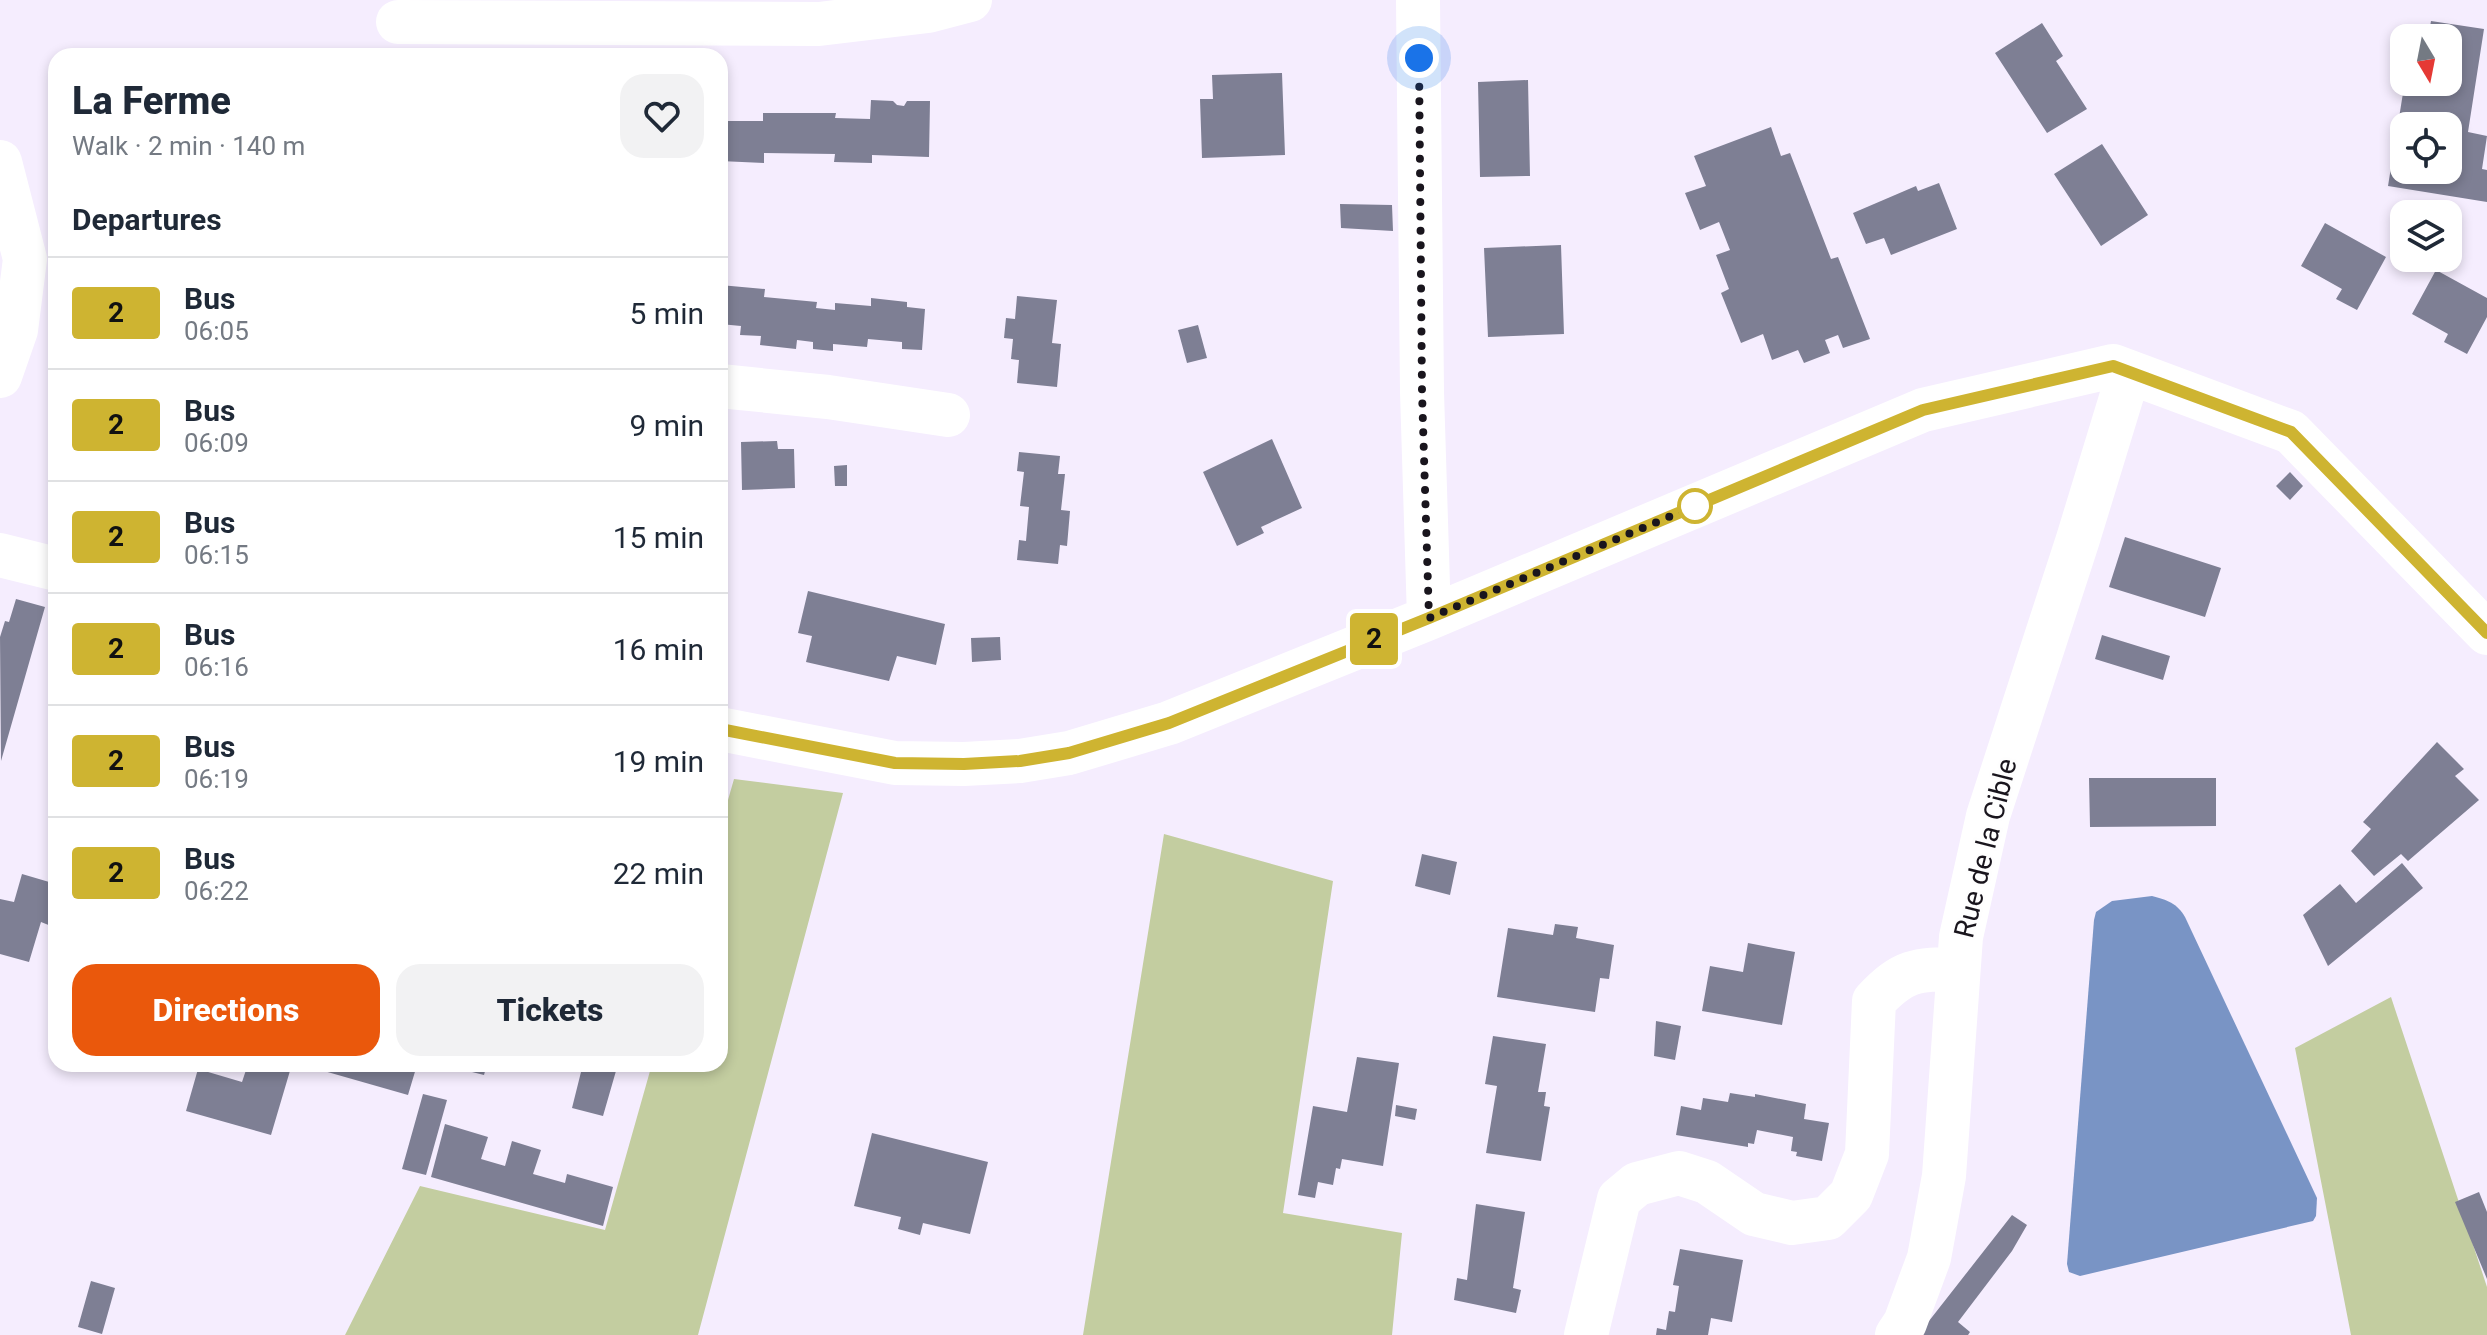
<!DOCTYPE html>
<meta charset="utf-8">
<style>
body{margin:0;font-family:Roboto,sans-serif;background:#f2f2f3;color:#1f2937;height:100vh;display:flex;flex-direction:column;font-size:30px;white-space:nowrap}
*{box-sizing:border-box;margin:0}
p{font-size:26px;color:#747a83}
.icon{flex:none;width:44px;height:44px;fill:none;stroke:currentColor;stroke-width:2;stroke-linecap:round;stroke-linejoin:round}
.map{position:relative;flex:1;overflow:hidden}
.drawer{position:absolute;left:48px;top:48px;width:680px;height:1024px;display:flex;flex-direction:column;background:#fff;border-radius:24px;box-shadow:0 4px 12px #0003}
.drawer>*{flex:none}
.badge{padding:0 16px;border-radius:6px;font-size:28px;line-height:52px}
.needle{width:52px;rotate:170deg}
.controls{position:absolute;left:2390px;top:24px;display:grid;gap:16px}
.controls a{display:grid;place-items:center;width:72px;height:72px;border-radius:16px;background:#fff;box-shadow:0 4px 12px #0003;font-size:40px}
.you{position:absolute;width:40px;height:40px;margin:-20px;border:6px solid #fff;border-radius:50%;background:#1a73e8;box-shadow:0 0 0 12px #1a73e833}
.map>.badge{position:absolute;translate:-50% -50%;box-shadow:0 0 0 4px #fff}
h2{padding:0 24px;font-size:30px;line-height:72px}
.round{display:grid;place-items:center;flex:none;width:84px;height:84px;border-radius:24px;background:#f2f2f3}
.headline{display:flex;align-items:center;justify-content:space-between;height:136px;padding:0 24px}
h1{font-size:38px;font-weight:800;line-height:60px}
.primary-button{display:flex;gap:16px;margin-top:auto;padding:16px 24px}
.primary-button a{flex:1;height:92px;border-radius:24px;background:#ea580c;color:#fff;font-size:32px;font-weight:800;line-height:92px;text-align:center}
.primary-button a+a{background:#f2f2f3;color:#1f2937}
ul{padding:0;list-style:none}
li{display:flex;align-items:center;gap:24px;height:112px;padding:0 24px;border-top:2px solid #e0e1e3}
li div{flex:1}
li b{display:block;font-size:30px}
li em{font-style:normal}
li .badge{min-width:88px;font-weight:700;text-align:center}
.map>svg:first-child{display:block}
.green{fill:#c3cda0}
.water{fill:#7994c5}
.building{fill:#7e7f94;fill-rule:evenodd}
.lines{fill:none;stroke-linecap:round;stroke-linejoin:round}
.minor{stroke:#fff;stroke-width:44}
.line-casing{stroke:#fff;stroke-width:18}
.line{stroke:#ceb431;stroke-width:12}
.walk{stroke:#19151d;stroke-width:8;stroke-dasharray:0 14.4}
.stop-dot{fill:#fff;stroke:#ceb431;stroke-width:4}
.labels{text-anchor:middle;stroke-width:6;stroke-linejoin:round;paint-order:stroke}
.street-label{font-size:28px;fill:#19151d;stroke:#fefefe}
</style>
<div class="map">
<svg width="2487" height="1335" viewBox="0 0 2487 1335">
<rect width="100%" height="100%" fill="#f5edfe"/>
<path class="green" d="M 734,779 L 843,793 L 698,1335 L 345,1335 L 420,1186 L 605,1230 L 652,1064 L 720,1064 L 720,828 Z
M 1164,834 L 1333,881 L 1283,1213 L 1402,1233 L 1392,1335 L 1083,1335 Z
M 2391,997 L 2487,1287 L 2487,1335 L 2351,1335 L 2295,1048 Z"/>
<path class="water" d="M 2152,896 C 2167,900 2177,903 2185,917 L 2317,1198 L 2316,1216 L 2313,1221 L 2080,1276 L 2069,1272 L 2067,1264 L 2094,920 L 2096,912 L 2112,901 Z"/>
<path class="building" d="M 2431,21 L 2484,29 L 2468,132 L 2487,136 L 2482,169 L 2487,170 L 2487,202 L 2388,186 L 2403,93 L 2420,96 L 2422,82 L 2448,82 L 2448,38 L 2428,38 ZM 2404,126 L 2448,126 L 2448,170 L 2404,170 Z
M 2042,23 L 2063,56 L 2056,61 L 2087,109 L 2047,133 L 1995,53 Z
M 1282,73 L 1285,155 L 1202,158 L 1200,99 L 1213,99 L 1212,75 Z
M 1528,80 L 1530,176 L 1480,177 L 1478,82 Z
M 871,100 L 893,101 L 897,105 L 904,106 L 907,101 L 930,101 L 929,157 L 872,155 L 872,163 L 834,162 L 835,154 L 764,153 L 764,163 L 720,161 L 720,107 L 727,107 L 728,121 L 763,121 L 763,113 L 836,113 L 835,118 L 870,119 Z
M 1771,127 L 1781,156 L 1790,153 L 1831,259 L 1838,257 L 1870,339 L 1843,348 L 1838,335 L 1825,340 L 1830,353 L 1804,363 L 1798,350 L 1772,360 L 1763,334 L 1741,343 L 1721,293 L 1729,289 L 1716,255 L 1730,250 L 1719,222 L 1700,230 L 1685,193 L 1706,186 L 1694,156 Z
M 2102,144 L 2148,215 L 2101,246 L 2054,174 Z
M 1939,183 L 1957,229 L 1891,255 L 1884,238 L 1866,244 L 1853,213 L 1916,186 L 1918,191 Z
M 1340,204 L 1392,205 L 1393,231 L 1341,228 Z
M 2325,223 L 2386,257 L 2357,310 L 2336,299 L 2342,289 L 2301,266 Z
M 1561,245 L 1564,334 L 1488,337 L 1484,248 Z
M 2436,270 L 2487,298 L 2487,317 L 2467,354 L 2444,342 L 2448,334 L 2412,314 Z
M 720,285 L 765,289 L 764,297 L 817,302 L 816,308 L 835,310 L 835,303 L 871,306 L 871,298 L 907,302 L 907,307 L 925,309 L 922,350 L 902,349 L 902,342 L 868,339 L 867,347 L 833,344 L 833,351 L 813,349 L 813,342 L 797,340 L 796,349 L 760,345 L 761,336 L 740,335 L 741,326 L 720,324 Z
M 1017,296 L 1057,300 L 1052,343 L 1061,344 L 1057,387 L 1017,383 L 1019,360 L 1011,359 L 1013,339 L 1004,338 L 1006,318 L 1015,319 Z
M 1198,325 L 1207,358 L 1187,363 L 1178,330 Z
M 1272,439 L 1302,508 L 1261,527 L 1264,533 L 1237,546 L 1203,472 Z
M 777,441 L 778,449 L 794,449 L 795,488 L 742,490 L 741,442 Z
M 1019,452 L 1060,456 L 1058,474 L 1065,474 L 1061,510 L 1070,511 L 1067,546 L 1060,545 L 1058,564 L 1017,560 L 1019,540 L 1026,541 L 1029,507 L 1020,506 L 1024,472 L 1017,471 Z
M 847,465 L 847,486 L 835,486 L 834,466 Z
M 2290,472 L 2303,486 L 2290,500 L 2276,486 Z
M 2125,537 L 2221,568 L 2205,617 L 2109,587 Z
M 808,591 L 945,624 L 936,665 L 897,656 L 889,681 L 806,662 L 812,636 L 798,633 Z
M 16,599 L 45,607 L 1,761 L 0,637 L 5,621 L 9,622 Z
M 2102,635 L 2170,656 L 2163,680 L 2095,659 Z
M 1000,637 L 1001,660 L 972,662 L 971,638 Z
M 2437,742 L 2464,769 L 2455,776 L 2479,800 L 2408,861 L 2401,854 L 2374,876 L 2351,851 L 2371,829 L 2363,822 Z
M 2089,778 L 2216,778 L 2216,826 L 2090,827 Z
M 1422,854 L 1457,862 L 1450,895 L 1415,886 Z
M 2402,863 L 2423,888 L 2328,966 L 2303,915 L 2340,884 L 2356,903 Z
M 22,874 L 56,884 L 56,908 L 51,926 L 41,922 L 29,962 L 0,954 L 0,899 L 14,902 Z
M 1555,924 L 1578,927 L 1576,938 L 1614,945 L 1609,979 L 1600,978 L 1595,1012 L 1497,997 L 1508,928 L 1553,935 Z
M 1748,943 L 1795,952 L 1782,1025 L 1702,1011 L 1710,966 L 1743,972 Z
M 1656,1021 L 1681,1026 L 1675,1060 L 1654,1056 Z
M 1493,1036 L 1546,1044 L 1538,1092 L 1546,1092 L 1544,1106 L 1550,1107 L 1541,1161 L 1486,1153 L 1497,1086 L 1485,1084 Z
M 1357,1057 L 1399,1063 L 1383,1166 L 1342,1159 L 1340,1169 L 1336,1168 L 1333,1185 L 1318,1182 L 1315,1198 L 1298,1195 L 1313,1106 L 1347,1112 Z
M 248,1064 L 292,1064 L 271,1135 L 186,1111 L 198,1069 L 242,1082 Z
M 318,1064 L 437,1064 L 435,1071 L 417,1065 L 408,1095 L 317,1069 Z
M 461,1064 L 487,1064 L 484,1075 L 460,1069 Z
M 583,1064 L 618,1064 L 603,1116 L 572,1108 Z
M 1730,1093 L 1755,1097 L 1755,1094 L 1806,1104 L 1804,1119 L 1829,1123 L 1822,1161 L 1796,1156 L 1797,1152 L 1791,1151 L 1793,1137 L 1757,1130 L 1754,1144 L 1748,1143 L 1748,1147 L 1676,1135 L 1681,1106 L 1701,1110 L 1703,1098 L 1728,1102 Z
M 423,1094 L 447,1100 L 426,1175 L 402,1169 Z
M 1396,1105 L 1417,1109 L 1415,1120 L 1395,1116 Z
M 445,1124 L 488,1137 L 481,1159 L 505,1166 L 512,1141 L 541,1150 L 533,1174 L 565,1183 L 567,1174 L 613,1187 L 603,1226 L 431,1177 Z
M 872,1133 L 988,1162 L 970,1234 L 923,1223 L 920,1235 L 898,1229 L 901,1217 L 854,1206 Z
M 2479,1192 L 2487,1212 L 2487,1279 L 2455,1202 Z
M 1476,1204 L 1525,1212 L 1513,1288 L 1521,1290 L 1516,1313 L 1454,1300 L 1457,1278 L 1467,1280 Z
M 2012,1215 L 2027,1225 L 2012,1251 L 1958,1322 L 1970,1332 L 1968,1335 L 1918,1335 Z
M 1680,1249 L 1743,1260 L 1732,1322 L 1711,1318 L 1708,1335 L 1656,1335 L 1657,1328 L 1666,1330 L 1669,1311 L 1675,1312 L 1679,1286 L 1673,1285 Z
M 91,1281 L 115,1288 L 102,1334 L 78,1327 Z"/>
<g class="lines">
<path class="minor" d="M 1418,0 L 1422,392 L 1429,618
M 398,22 L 819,24 L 928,11 L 970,0
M 0,162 L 25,259 L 16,330 L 0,376
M 720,386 L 828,397 L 948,415
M 0,555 L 56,569
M 720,729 L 895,763 L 964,764 L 1020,761 L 1069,753 L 1169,723 L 1429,618 L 1923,410 L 2113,366 L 2291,432 L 2487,633
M 1586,1335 L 1619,1199 L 1637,1184 L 1679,1173 L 1707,1182 L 1754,1214 L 1792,1223 L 1828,1218 L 1851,1195 L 1867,1154 L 1874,1001 C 1903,970 1916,969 1958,969
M 1897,1335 L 1905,1323 L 1929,1258 L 1944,1176 L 1961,937 L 1988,816 L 2078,539 L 2129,372"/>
</g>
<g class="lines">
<defs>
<path id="line" d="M 720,729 L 895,763 L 964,764 L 1020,761 L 1069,753 L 1169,723 L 1429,618 L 1923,410 L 2113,366 L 2291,432 L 2487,633"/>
</defs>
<use href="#line" class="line-casing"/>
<use href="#line" class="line"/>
<path class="walk" d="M 1419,58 L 1422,392 L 1429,618 L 1695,506"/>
</g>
<circle class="stop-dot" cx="1695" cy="506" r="16"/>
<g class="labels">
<g class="street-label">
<text transform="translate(1985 848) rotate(-76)" y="10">Rue de la Cible</text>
</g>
</g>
</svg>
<div class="controls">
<a><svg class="needle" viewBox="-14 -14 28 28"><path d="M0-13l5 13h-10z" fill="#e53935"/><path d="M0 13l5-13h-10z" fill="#747a83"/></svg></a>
<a><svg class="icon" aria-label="locate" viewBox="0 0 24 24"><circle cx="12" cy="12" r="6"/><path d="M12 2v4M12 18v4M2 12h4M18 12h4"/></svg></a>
<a><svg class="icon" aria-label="layers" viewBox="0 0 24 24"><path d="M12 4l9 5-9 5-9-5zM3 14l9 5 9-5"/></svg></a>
</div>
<div class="you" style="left:1419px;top:58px"></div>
<b class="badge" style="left:1374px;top:639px;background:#ceb431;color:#111">2</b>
<section class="drawer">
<div class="headline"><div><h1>La Ferme</h1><p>Walk · 2 min · 140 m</p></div><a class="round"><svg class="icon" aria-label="heart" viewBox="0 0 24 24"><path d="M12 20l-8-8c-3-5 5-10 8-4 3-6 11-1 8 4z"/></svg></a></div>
<h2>Departures</h2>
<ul>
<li><span class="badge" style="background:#ceb431;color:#111">2</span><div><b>Bus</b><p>06:05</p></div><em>5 min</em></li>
<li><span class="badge" style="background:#ceb431;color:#111">2</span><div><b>Bus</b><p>06:09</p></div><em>9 min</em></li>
<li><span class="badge" style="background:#ceb431;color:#111">2</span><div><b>Bus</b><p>06:15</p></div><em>15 min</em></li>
<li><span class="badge" style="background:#ceb431;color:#111">2</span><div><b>Bus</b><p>06:16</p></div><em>16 min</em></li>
<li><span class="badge" style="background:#ceb431;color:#111">2</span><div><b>Bus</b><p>06:19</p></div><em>19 min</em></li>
<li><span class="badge" style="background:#ceb431;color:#111">2</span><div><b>Bus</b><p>06:22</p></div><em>22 min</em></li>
</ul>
<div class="primary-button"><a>Directions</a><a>Tickets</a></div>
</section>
</div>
